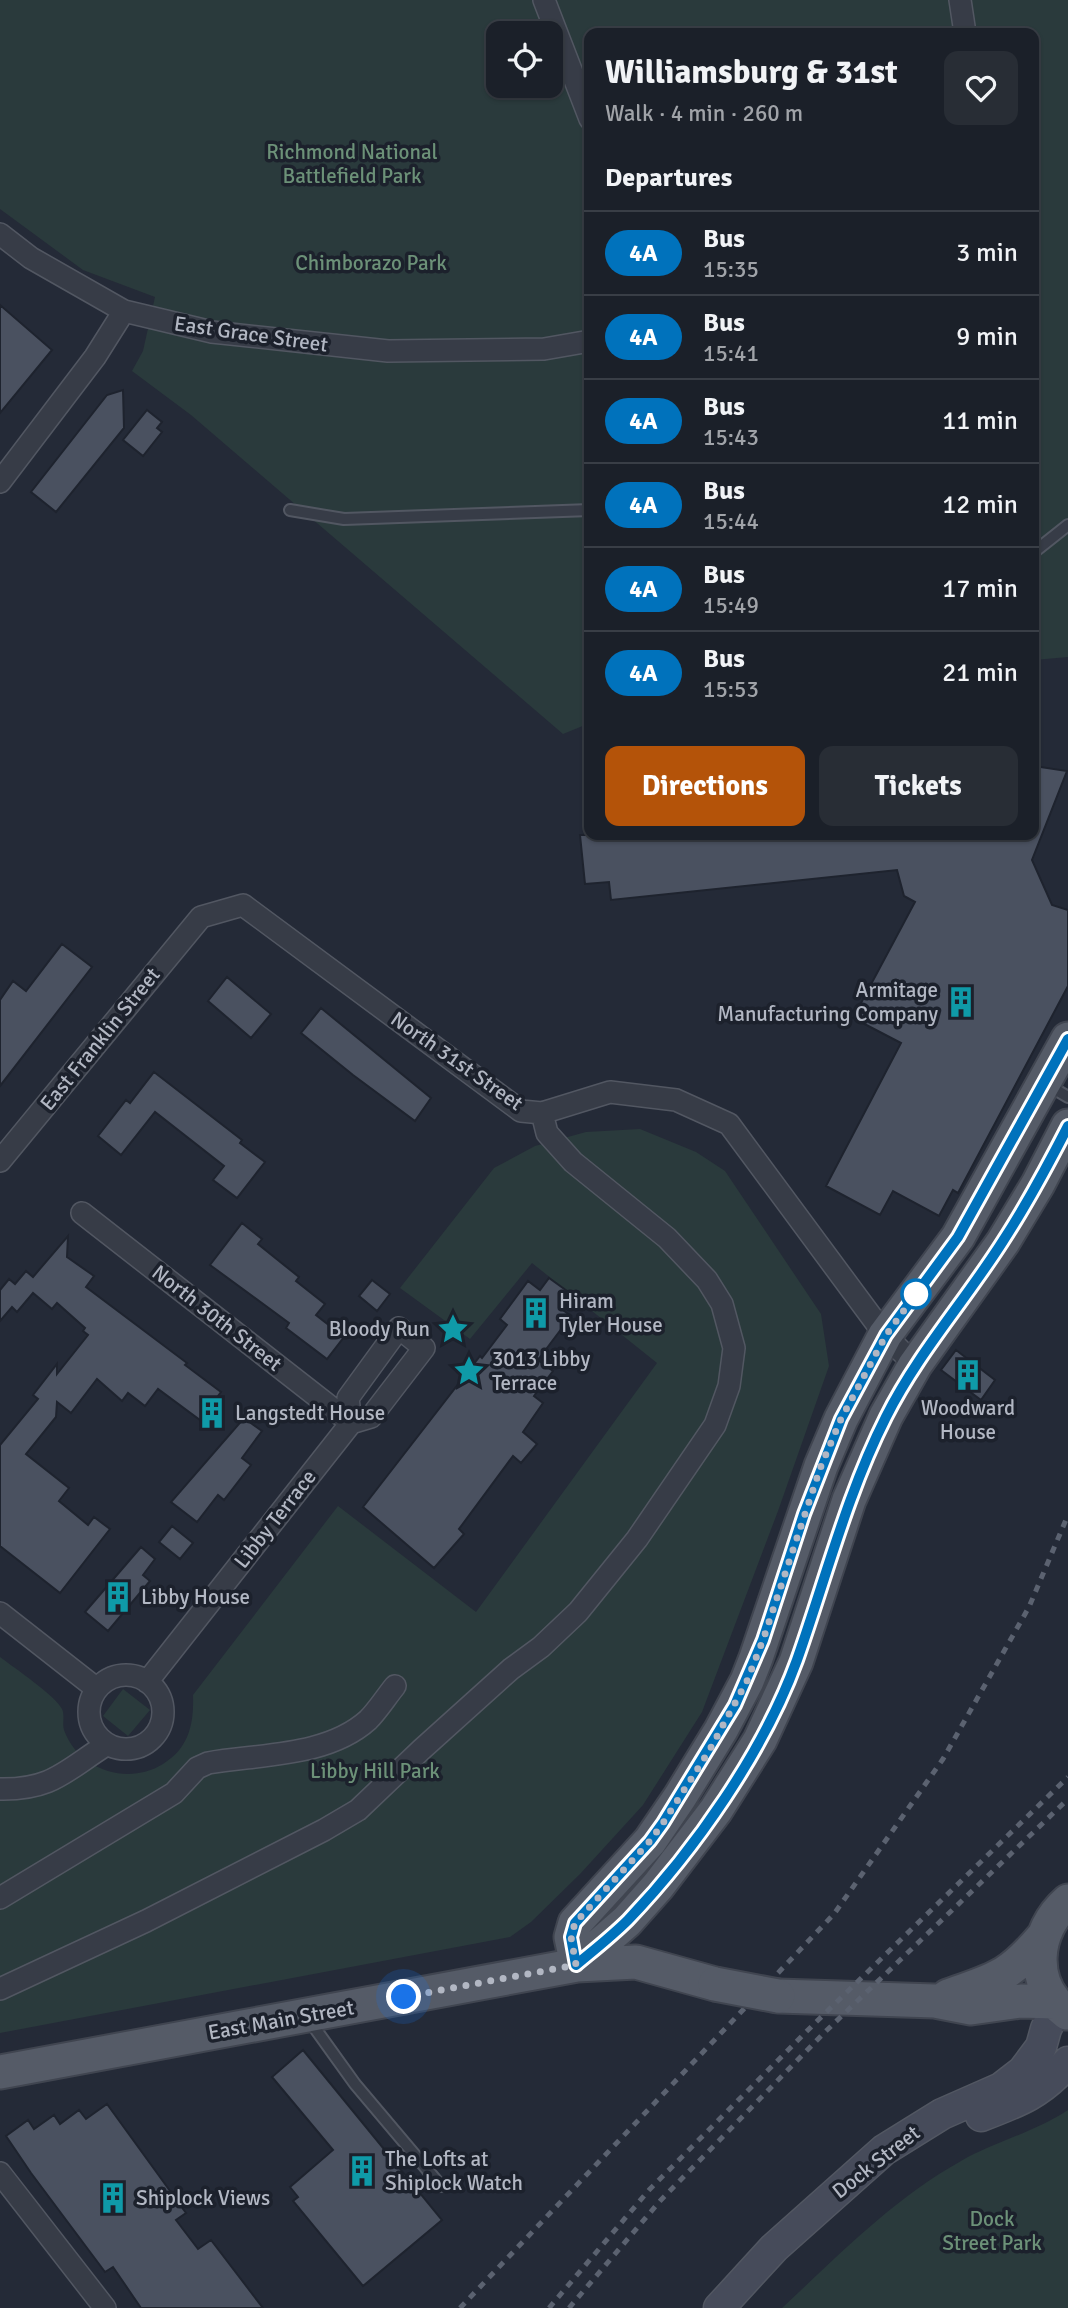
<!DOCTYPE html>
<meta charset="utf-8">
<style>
body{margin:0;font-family:Signika,sans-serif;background:#282d35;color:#f1f3f6;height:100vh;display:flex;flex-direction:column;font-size:26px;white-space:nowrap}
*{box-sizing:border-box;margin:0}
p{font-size:23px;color:#a0a3a8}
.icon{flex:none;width:38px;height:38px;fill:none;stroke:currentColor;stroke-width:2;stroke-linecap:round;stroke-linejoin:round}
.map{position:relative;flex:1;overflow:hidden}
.details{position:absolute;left:584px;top:28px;width:455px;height:812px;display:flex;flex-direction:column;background:#1b2029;border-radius:14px;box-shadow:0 2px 5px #0004,0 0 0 2px #393e46}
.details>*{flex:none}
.badge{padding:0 14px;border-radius:23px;font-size:24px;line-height:46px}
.buttons{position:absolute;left:486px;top:21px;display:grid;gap:14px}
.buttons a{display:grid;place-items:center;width:77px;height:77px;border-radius:14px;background:#1b2029;box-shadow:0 2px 5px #0004,0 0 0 2px #393e46;font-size:35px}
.you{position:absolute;width:35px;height:35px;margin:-18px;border:5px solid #fff;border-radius:50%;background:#1a73e8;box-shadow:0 0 0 10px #1a73e833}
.map>.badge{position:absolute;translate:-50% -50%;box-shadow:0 0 0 4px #fff}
h2{padding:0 21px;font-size:26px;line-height:63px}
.round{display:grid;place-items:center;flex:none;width:74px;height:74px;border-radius:14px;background:#282d35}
.head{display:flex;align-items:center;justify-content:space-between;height:119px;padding:0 21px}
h1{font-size:33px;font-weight:800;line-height:52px}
.primary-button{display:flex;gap:14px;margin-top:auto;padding:14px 21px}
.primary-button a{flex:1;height:80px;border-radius:14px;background:#b45309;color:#fff;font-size:28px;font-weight:800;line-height:80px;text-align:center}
.primary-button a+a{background:#282d35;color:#f1f3f6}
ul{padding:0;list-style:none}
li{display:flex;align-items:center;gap:21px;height:84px;padding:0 21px;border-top:2px solid #393e46}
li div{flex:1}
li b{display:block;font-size:26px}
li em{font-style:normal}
li .badge{min-width:77px;font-weight:700;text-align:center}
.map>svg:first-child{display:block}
.green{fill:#2a3a3c;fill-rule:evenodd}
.building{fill:#4a5160;stroke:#1e232e;stroke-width:2}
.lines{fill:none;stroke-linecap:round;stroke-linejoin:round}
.lane-casing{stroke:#525762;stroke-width:14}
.street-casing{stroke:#525762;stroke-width:24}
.secondary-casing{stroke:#525762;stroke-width:33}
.primary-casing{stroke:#404550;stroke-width:37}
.lane{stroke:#373c47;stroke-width:10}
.street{stroke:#373c47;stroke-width:21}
.secondary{stroke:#464b5a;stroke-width:30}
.primary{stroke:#555b67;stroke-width:33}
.rail{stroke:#5b6270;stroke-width:5;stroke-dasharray:7 7;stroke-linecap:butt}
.primary-bridge-casing{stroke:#404550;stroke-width:37;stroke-linecap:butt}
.primary-bridge{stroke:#555b67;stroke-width:33}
.line-casing{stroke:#fff;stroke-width:16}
.line{stroke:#0072bc;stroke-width:10}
.walk{stroke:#b2b7c3;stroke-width:7;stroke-dasharray:0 12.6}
.stop-dot{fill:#fff;stroke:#0072bc;stroke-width:3.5}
.labels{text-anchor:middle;stroke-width:7;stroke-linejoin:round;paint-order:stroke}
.park-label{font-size:21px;fill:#6c9178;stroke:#1c212c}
.street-label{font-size:21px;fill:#b2b7c3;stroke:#1c212c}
.poi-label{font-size:21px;fill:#b2b7c3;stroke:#1c212c;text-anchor:start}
</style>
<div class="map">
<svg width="1068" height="2308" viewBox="0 0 1068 2308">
<rect width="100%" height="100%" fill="#242a37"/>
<path class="green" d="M 0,0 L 1068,0 L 1068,657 L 1034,660 L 1034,33 L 590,33 L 590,723 L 563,734 L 191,415 L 132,371 L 143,351 L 155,297 L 83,270 L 0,209 ZM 499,33 L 551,33 L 551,86 L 499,86 Z
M 640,1129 L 696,1152 L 725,1171 L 821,1314 L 829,1366 L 778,1511 L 702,1712 L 643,1805 L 580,1874 L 531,1922 L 510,1937 L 0,2033 L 0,1657 C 13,1667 56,1696 62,1709 C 65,1715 62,1724 64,1730 C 78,1770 128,1786 163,1764 C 189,1748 194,1724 193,1695 L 338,1506 L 476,1612 L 657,1363 L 532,1263 L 470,1339 L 400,1288 L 494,1168 L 535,1146 L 586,1132 Z
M 123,1689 L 150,1710 L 128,1736 L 103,1716 Z
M 1068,2110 L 1068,2308 L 782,2308 C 839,2255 893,2199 961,2161 C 996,2141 1035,2132 1068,2110 Z"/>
<path class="building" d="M 0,305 L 52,350 L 0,413 Z
M 123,390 L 124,428 L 56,512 L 31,492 L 107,395 Z
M 147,410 L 162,422 L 157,428 L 162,432 L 143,456 L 123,440 Z
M 1034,766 L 1067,771 L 1032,860 L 1052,905 L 1068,910 L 1068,986 L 958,1193 L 953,1190 L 939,1216 L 893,1191 L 880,1215 L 826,1186 L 901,1043 L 853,1018 L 915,902 L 904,896 L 897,870 L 611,900 L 609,882 L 585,884 L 580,835 L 1034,835 Z
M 62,944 L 92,967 L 0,1086 L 0,1000 L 13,981 L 26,991 Z
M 227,977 L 271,1014 L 251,1038 L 208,1001 Z
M 321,1008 L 431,1098 L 415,1121 L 353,1075 L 301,1033 Z
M 154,1072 L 242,1140 L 240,1143 L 265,1162 L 237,1198 L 213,1180 L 224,1166 L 155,1112 L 121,1155 L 98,1136 L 126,1100 L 130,1103 Z
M 242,1223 L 262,1239 L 258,1244 L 299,1277 L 296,1281 L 325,1304 L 316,1315 L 344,1337 L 327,1359 L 286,1328 L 289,1323 L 210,1265 Z
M 68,1236 L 67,1257 L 94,1276 L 86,1287 L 187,1363 L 185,1365 L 221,1392 L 200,1420 L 158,1389 L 145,1406 L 128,1393 L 122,1401 L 97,1379 L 71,1413 L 57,1402 L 56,1417 L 26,1454 L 69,1488 L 59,1501 L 88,1525 L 94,1517 L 110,1529 L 60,1593 L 0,1546 L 0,1445 L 38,1399 L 33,1395 L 57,1364 L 57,1374 L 88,1335 L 83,1331 L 85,1328 L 57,1303 L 52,1309 L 33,1293 L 17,1312 L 12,1307 L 0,1321 L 0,1290 L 9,1279 L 15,1284 L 26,1271 L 33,1277 Z
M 549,1278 L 574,1296 L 563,1310 L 571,1316 L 538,1360 L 553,1371 L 534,1396 L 543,1403 L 523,1432 L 537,1444 L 521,1463 L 513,1456 L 459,1529 L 464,1534 L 434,1568 L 363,1507 L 480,1356 L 482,1358 L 507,1325 L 500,1319 L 528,1281 L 540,1290 Z
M 372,1280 L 390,1294 L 377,1311 L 359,1296 Z
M 956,1350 L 995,1380 L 981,1400 L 941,1370 Z
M 244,1418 L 262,1431 L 242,1458 L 251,1465 L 224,1500 L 218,1495 L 197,1522 L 171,1502 Z
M 172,1526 L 193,1543 L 180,1559 L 159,1542 Z
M 141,1547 L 155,1559 L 143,1575 L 150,1581 L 108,1631 L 85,1612 Z
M 303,2050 L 442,2220 L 363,2286 L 293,2201 L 298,2197 L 290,2187 L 333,2150 L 272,2077 Z
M 107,2104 L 186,2213 L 176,2220 L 198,2249 L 211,2240 L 263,2308 L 141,2308 L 113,2267 L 105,2272 L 31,2173 L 6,2136 L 28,2120 L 34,2129 L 54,2115 L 60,2124 L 79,2110 L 86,2119 Z"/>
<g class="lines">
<defs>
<path id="lane" d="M 290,510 L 344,519 L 590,510
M 1034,552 L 1068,525
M 1046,1084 L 1068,1097
M 309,2020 L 355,2084 L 441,2186"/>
<path id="street" d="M 544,0 L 590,119
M 960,0 L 965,33
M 0,234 L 31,258 L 124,311 L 212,332 L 388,351 L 544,349 L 590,341
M 0,482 L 95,357 L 124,311
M 0,1161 L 201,917 L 243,905 L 521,1111 L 542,1113 L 610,1092 L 676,1100 L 729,1124 L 885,1335 L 915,1365
M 82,1213 L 351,1423
M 0,1613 L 97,1689
M89 1712a37 37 0 1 1 74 0a37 37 0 1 1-74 0Z
M 147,1682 L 351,1423 L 371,1417 L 424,1348 L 399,1328 L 348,1398 L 351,1423
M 0,1789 C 52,1790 65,1771 106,1745
M 0,1898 L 174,1793 L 197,1768 L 208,1763 C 259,1754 327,1757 368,1720 C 378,1710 386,1697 395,1686
M 0,1989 L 146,1921 L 324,1830 L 358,1810 L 421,1750 L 511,1669 L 541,1647 L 578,1612 L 637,1539 L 715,1425 L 729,1386 L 734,1348 L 722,1304 L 707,1280 L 667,1238 L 573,1162 L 547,1133 L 542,1113
M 0,2173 L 105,2308"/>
<path id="secondary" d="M 981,2116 C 1018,2102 1042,2093 1068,2062
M 719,2308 L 774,2248 L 884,2150 L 942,2114 L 1001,2088 L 1023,2071 L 1041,2047 L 1046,2029 L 1058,2005"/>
<path id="primary" d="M 577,1965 L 571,1937 L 575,1923 L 650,1841 L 680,1797 L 721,1730 L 747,1681 L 756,1658 L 821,1466 L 841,1419 L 885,1335 L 958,1237 L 1068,1039
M 577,1965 L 627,1921 L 658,1886 L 716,1810 L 760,1740 L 796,1662 L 849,1500 L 886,1416 L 915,1365 L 1003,1242 L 1038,1184 L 1068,1126
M 778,1996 L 935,2001 L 971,2008 L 1021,2001 L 1055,2002
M 948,1996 C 995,1979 1008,1978 1042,1938
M 1067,2013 C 1029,1984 1033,1931 1068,1901
M 0,2072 L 577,1965 L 636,1962 L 715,1984"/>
</defs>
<use href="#lane" class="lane-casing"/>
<use href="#street" class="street-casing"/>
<use href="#secondary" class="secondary-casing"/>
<use href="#primary" class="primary-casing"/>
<use href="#lane" class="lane"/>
<use href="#street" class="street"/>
<use href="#secondary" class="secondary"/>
<use href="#primary" class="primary"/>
<path class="rail" d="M 460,2308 L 834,1914 L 943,1759 L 1029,1607 L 1068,1515
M 549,2308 L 649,2190 L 812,2026 L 1068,1777
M 569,2308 L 660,2201 L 825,2032 L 1068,1799"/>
<defs>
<path id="primary-bridge" d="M 715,1984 L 778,1996"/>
</defs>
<use href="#primary-bridge" class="primary-bridge-casing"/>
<use href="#primary-bridge" class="primary-bridge"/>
</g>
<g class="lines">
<defs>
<path id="line" d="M 1068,1039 L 958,1237 L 886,1335 L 841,1419 L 804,1514 L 763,1640 L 735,1705 L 663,1823 L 650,1841 L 575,1923 L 571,1937 L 576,1965 C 594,1950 612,1936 628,1920 C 695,1850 764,1751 797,1660 C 826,1578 847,1494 886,1417 C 918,1353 965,1301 1003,1241 C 1027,1204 1048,1165 1068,1126"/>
</defs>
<use href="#line" class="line-casing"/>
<use href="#line" class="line"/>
<path class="walk" d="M 404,1997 L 576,1965 L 571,1937 L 575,1923 L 650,1841 L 663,1823 L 709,1751 L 747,1681 L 763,1640 L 821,1466 L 841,1419 L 886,1335 L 916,1294"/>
</g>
<defs>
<symbol id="building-bare" viewBox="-9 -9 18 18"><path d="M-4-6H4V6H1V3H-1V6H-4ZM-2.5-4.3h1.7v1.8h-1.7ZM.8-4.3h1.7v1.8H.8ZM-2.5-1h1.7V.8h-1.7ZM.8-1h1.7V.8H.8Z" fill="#0f9aa8" stroke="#1c212c" stroke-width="2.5" paint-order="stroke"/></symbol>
<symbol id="sight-bare" viewBox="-9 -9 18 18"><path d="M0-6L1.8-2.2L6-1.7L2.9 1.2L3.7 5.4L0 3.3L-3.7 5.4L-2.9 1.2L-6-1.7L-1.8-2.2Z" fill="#0f9aa8" stroke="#1c212c" stroke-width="2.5" paint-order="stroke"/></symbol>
</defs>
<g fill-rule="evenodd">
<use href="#building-bare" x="939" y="980" width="44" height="44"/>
<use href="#building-bare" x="514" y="1291" width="44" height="44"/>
<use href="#sight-bare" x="431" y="1307" width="44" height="44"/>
<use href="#sight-bare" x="447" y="1349" width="44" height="44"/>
<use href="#building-bare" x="946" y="1353" width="44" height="44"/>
<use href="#building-bare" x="190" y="1391" width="44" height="44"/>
<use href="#building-bare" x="96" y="1575" width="44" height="44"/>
<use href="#building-bare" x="340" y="2149" width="44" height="44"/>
<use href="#building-bare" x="91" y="2176" width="44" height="44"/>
</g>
<circle class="stop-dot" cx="916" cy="1294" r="14"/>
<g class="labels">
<g class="park-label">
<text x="352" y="159">Richmond National<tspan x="352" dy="24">Battlefield Park</tspan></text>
<text x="371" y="270">Chimborazo Park</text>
<text x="375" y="1778">Libby Hill Park</text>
<text x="992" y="2226">Dock<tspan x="992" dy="24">Street Park</tspan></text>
</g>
<g class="street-label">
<text transform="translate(251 334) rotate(8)" y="7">East Grace Street</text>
<text transform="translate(100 1039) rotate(-51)" y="7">East Franklin Street</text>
<text transform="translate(457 1061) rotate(35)" y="7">North 31st Street</text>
<text transform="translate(217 1318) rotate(38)" y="7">North 30th Street</text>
<text transform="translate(275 1519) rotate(-52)" y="7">Libby Terrace</text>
<text transform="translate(281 2020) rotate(-10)" y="7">East Main Street</text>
<text transform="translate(876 2162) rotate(-38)" y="7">Dock Street</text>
</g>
<g class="poi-label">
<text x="938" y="997" text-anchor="end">Armitage<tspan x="938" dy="24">Manufacturing Company</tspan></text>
<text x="559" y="1308">Hiram<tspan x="559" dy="24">Tyler House</tspan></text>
<text x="430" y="1336" text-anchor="end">Bloody Run</text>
<text x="492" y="1366">3013 Libby<tspan x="492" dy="24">Terrace</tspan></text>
<text x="968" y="1415" text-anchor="middle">Woodward<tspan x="968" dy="24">House</tspan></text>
<text x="235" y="1420">Langstedt House</text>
<text x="141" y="1604">Libby House</text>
<text x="385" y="2166">The Lofts at<tspan x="385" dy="24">Shiplock Watch</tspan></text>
<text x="136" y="2205">Shiplock Views</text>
</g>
</g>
</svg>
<div class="buttons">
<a><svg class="icon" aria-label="locate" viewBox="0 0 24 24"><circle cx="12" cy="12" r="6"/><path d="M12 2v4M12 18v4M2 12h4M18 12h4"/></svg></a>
</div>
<div class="you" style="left:404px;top:1997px"></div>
<section class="details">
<div class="head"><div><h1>Williamsburg &amp; 31st</h1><p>Walk · 4 min · 260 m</p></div><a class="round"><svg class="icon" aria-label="heart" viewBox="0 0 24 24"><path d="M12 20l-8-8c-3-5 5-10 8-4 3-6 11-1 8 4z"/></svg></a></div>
<h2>Departures</h2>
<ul>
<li><span class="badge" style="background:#0072bc;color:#fff">4A</span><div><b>Bus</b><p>15:35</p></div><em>3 min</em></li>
<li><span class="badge" style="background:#0072bc;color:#fff">4A</span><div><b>Bus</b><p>15:41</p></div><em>9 min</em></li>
<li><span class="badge" style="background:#0072bc;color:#fff">4A</span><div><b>Bus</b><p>15:43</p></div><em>11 min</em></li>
<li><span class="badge" style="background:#0072bc;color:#fff">4A</span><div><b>Bus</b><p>15:44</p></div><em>12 min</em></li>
<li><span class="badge" style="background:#0072bc;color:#fff">4A</span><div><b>Bus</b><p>15:49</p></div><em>17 min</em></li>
<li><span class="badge" style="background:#0072bc;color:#fff">4A</span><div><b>Bus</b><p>15:53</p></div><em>21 min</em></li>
</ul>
<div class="primary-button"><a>Directions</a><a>Tickets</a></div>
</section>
</div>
